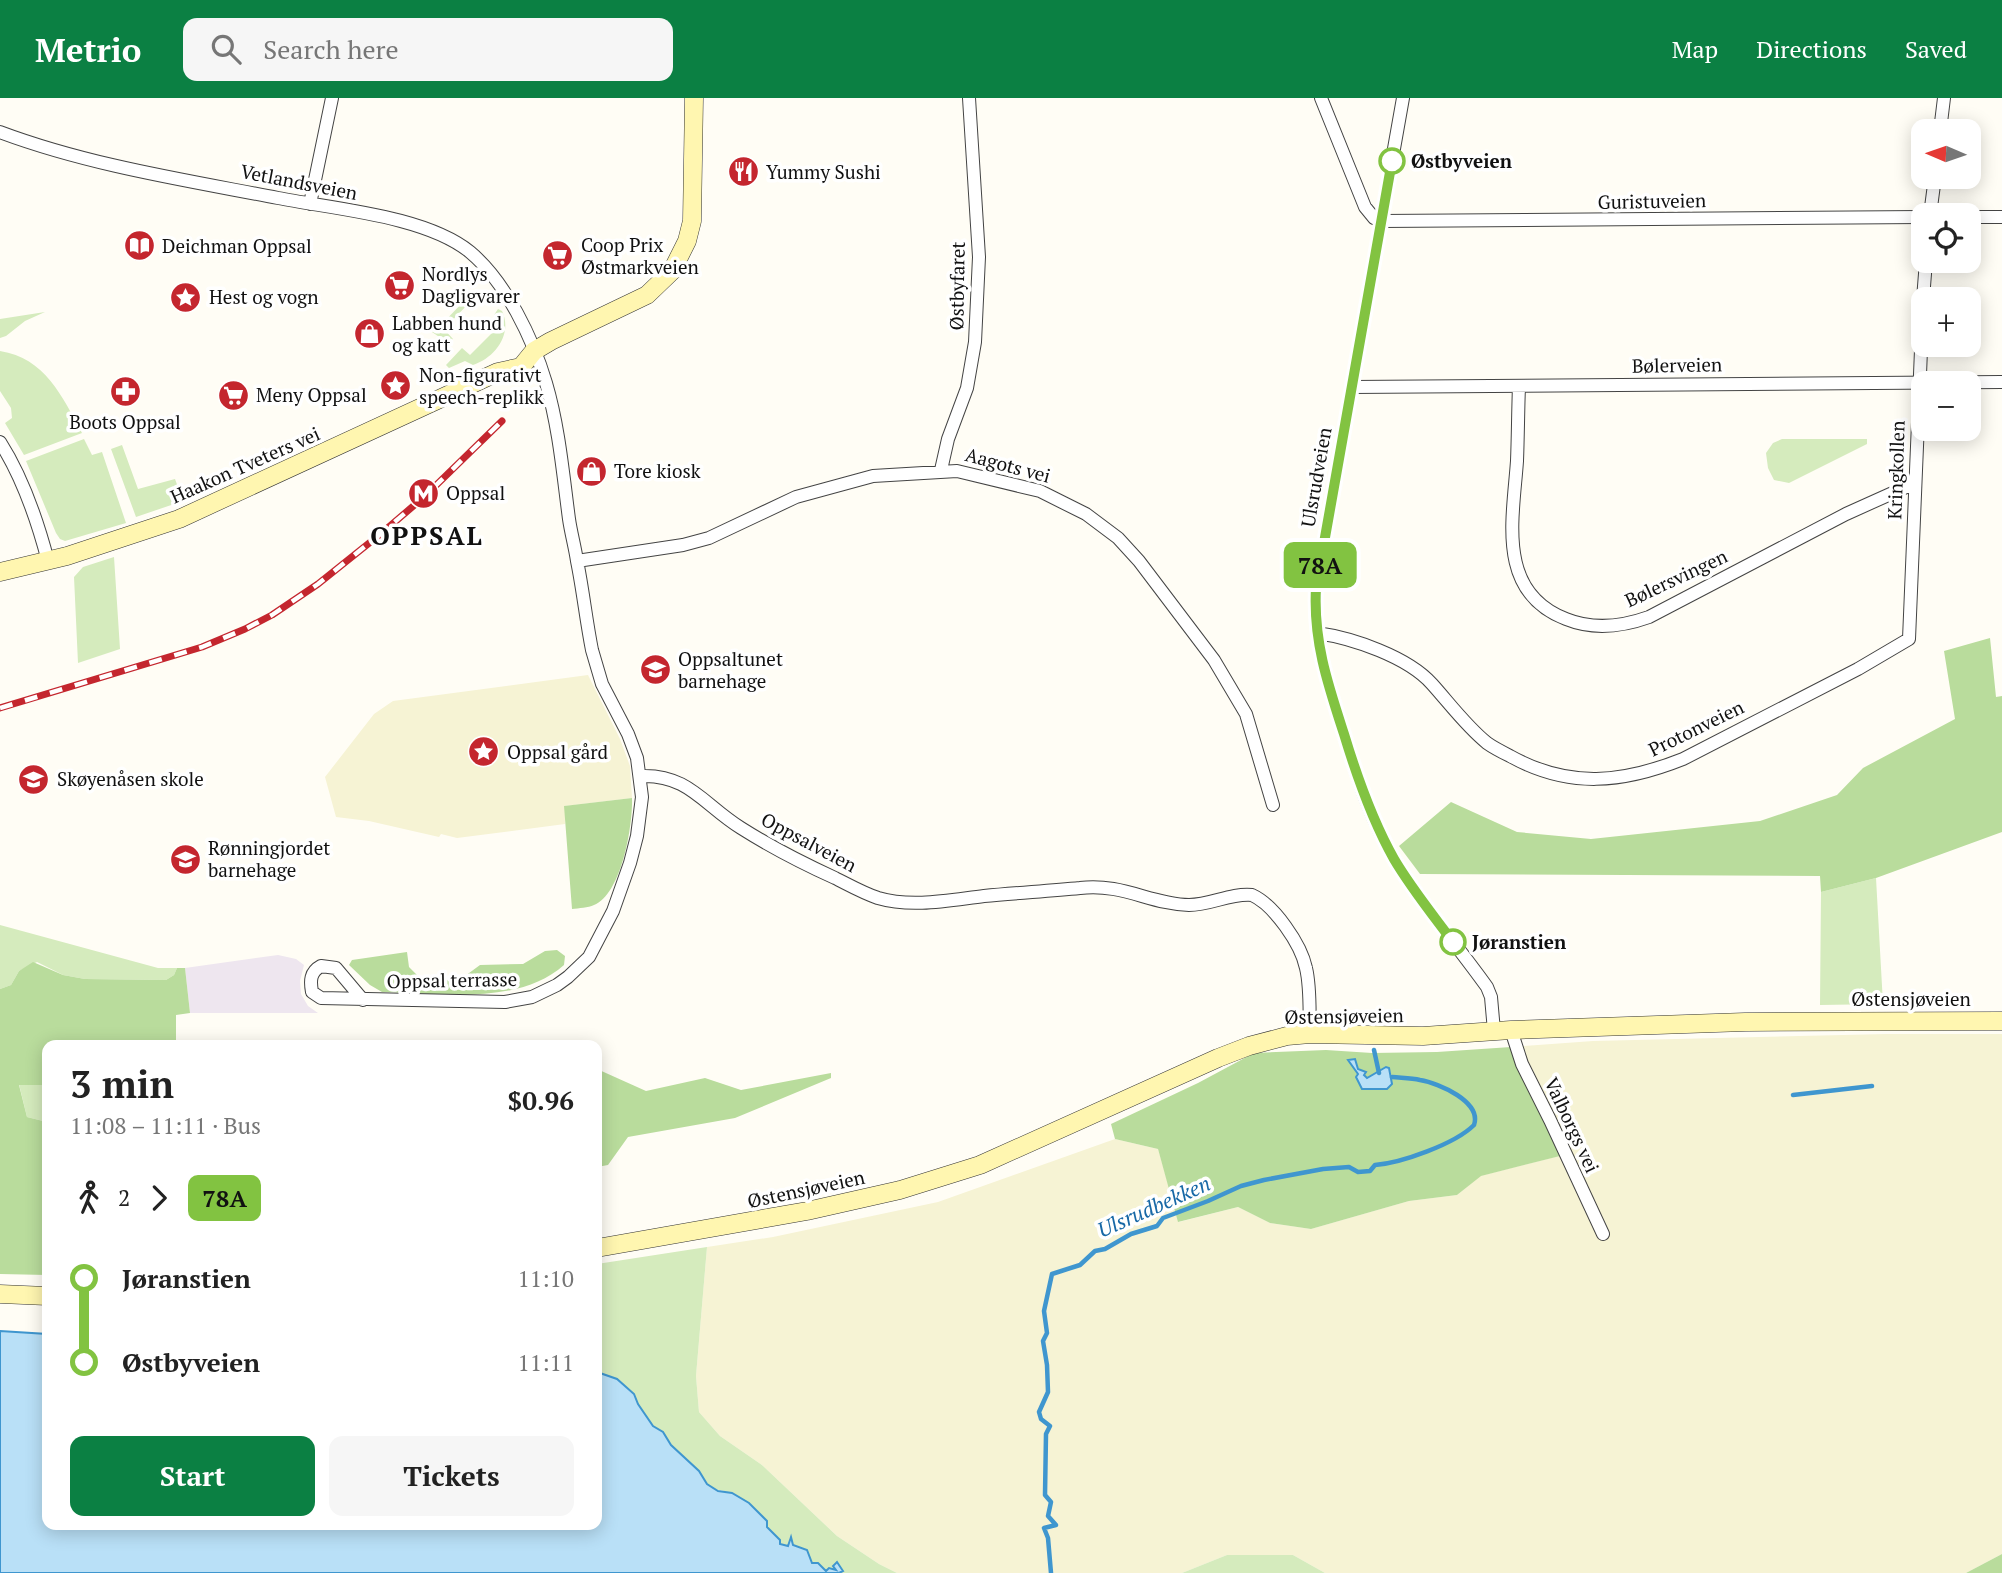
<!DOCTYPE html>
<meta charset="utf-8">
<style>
body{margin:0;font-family:"PT Serif",serif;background:#f6f6f6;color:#222;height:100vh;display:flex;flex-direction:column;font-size:26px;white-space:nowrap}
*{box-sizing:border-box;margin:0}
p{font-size:23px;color:#767676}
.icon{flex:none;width:38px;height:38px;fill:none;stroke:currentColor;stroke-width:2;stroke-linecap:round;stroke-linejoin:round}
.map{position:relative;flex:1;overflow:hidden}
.details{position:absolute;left:42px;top:942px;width:560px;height:490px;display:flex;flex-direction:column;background:#fff;border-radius:14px;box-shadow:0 4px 18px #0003}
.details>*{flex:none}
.badge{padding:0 14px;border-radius:10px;font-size:24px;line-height:46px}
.needle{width:46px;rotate:272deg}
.fabs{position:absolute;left:1911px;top:21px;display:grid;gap:14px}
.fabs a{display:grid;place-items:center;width:70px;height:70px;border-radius:14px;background:#fff;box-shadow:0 4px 18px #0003;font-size:35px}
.map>.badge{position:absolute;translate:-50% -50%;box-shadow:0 0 0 4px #fff}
.legs{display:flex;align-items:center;gap:10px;height:77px;padding:0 28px;font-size:23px}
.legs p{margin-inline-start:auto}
.overview{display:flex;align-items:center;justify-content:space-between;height:119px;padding:0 28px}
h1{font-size:38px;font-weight:600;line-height:52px}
.cta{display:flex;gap:14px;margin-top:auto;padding:14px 28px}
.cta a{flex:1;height:80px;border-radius:14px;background:#0b8043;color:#fff;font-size:28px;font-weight:600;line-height:80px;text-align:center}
.cta a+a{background:#f6f6f6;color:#222}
ul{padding:0 28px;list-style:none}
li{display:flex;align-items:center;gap:24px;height:84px;font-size:26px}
li i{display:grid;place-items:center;width:10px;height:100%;margin:0 9px;background:currentColor}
li i::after{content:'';width:18px;height:18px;margin:-9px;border:5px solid;border-radius:50%;background:#fff}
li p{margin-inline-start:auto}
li:first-child i{background:linear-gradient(#0000 50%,currentColor 0)}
li:last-child i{background:linear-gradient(currentColor 50%,#0000 0)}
header{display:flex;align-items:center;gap:42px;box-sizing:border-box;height:98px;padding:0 35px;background:#0b8043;color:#fff}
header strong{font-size:33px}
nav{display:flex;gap:38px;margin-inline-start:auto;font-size:24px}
.search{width:490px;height:63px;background:#f6f6f6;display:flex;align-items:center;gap:18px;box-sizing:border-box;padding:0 24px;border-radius:14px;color:#767676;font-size:26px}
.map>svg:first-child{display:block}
.industrial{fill:#eee6ef}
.farmland{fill:#f6f3d4}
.green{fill:#d5ebbd}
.forest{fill:#b9dc9c;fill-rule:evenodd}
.water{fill:#b9e0f7;stroke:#3f96cf;stroke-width:2}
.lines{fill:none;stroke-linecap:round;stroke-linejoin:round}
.stream{stroke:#3f96cf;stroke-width:4.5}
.street-casing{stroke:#444;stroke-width:14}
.secondary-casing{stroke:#333;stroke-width:19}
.street{stroke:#fff;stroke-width:12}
.secondary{stroke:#fff6b0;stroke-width:18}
.rail-casing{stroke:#c4262e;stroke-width:7}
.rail{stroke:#fff;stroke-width:4.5;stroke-dasharray:13;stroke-linecap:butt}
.line-1-casing{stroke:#fff;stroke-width:16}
.line-1{stroke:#82c341;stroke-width:10}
.stop-1-dot{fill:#fff;stroke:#82c341;stroke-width:3.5}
.labels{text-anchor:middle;stroke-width:7;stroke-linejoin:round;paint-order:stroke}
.stop-label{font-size:19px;font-weight:bold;fill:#111;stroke:#fff;text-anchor:start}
.poi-label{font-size:19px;fill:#111;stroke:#fff;text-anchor:start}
.street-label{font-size:19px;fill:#111;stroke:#fff}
.water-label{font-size:21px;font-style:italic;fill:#1768a6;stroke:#fff}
.district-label{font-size:26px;font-weight:bold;letter-spacing:2px;fill:#111;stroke:#fff}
</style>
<header>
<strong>Metrio</strong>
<div class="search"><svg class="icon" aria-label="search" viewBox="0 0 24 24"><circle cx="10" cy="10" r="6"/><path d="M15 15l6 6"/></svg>Search here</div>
<nav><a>Map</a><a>Directions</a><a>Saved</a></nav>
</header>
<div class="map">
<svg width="2002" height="1475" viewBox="0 0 2002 1475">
<rect width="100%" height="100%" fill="#fffdf5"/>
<path class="industrial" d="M 278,857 L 296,861 L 304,867 L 300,883 L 301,896 L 308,908 L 318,915 L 190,915 L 185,870 Z"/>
<path class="farmland" d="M 588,577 L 620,641 L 630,668 L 632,700 L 565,708 L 565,726 L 457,740 L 441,736 L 439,739 L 369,723 L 336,719 L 325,679 L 374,616 L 393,603 Z
M 1886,936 L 2002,936 L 2002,1456 L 1966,1475 L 1325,1475 L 1293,1457 L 1227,1457 L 1182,1475 L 897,1475 L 879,1466 L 837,1438 L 762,1367 L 720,1338 L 699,1314 L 696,1278 L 707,1149 L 773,1139 L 938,1104 L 1115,1041 L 1158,1051 L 1179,1124 L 1238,1109 L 1270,1125 L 1311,1131 L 1409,1103 L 1457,1097 L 1480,1078 L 1563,1057 L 1511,949 L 1593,943 Z"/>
<path class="green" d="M 469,198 L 473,201 L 444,231 L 453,241 L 448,245 L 416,223 L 418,221 L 435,233 Z
M 498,211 L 502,213 C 513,236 495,260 473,267 L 465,263 L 449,270 L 446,267 L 462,250 L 470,257 L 502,225 L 494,217 Z
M 45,214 L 25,223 L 6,238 L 0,240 L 0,221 Z
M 0,253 C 45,260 62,298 82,335 L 24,357 L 5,325 L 12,320 L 11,310 L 0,293 Z
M 84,341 L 92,357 L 102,354 L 126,425 L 65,443 L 60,441 L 56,435 L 26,363 Z
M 1782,341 L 1867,341 L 1867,346 L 1789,385 L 1774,382 L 1768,370 L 1766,355 L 1773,345 Z
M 122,347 L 138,391 L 175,381 L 183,403 L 136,419 L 111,351 Z
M 114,459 L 120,551 L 78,565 L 74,479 L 83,469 Z
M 1876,780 L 1883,906 L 1820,907 L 1821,794 Z
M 0,827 L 158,870 L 177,870 L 174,877 L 166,882 L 85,881 L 63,877 L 37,864 L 19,873 L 11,887 L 0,891 Z
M 19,986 L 47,987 L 47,1024 L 27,1019 Z
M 707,1149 L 696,1278 L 699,1314 L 720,1338 L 762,1367 L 837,1438 L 879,1466 L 897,1475 L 839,1475 L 842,1473 L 826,1473 L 816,1465 L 812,1465 L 799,1449 L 793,1447 L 790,1439 L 788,1448 L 780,1446 L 780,1442 L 767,1428 L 767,1423 L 749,1405 L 725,1393 L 713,1391 L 707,1386 L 696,1370 L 671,1347 L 663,1334 L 653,1328 L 638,1306 L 634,1296 L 617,1281 L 597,1274 L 599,1253 L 597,1255 L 597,1166 Z
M 1227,1457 L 1293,1457 L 1325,1475 L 1182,1475 Z"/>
<path class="forest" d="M 1990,540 L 1996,599 L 2002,598 L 2002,734 L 1876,780 L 1821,794 L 1820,778 L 1420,776 L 1399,748 L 1451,704 L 1517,734 L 1591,741 L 1760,723 L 1837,697 L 1863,670 L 1955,621 L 1944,553 Z
M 632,700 C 633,726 622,796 594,807 C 588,810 579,810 572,811 L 564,708 Z
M 557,852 L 565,858 L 564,867 C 518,908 440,895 382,894 L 370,887 L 349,867 L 352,862 L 407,854 L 409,869 L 421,881 L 454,882 L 465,878 L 480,867 L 523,866 L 545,853 Z
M 33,864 L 63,877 L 85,881 L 166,882 L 174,877 L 177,870 L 185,870 L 190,915 L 176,917 L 176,947 L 47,947 L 47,987 L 19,987 L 27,1019 L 47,1024 L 47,1177 L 0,1176 L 0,891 L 11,887 L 19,873 Z
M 1511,949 L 1564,1057 L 1481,1078 L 1457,1097 L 1409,1103 L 1311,1131 L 1270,1125 L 1238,1109 L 1178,1124 L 1158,1051 L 1115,1041 L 1111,1026 L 1198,985 L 1254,955 L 1326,952 L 1372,955 L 1437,954 ZM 1349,963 L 1365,975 L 1364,977 L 1367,980 L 1389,970 L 1392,979 L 1387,991 L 1362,991 L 1358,976 Z
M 597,971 L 646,993 L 705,980 L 741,992 L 831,975 L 831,980 L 735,1020 L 628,1039 L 608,1067 L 597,1069 Z
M 2002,1456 L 2002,1475 L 1966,1475 Z"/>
<path class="water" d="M 1355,961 L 1358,971 L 1366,974 L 1364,977 L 1367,980 L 1386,969 L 1389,970 L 1392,986 L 1387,991 L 1362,991 L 1356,979 L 1358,976 L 1348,962 Z
M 0,1233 L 47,1236 L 47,1426 L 597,1426 L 597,1274 L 617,1281 L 634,1296 L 638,1306 L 653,1328 L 663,1334 L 671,1347 L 699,1373 L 707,1386 L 718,1393 L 732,1395 L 749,1405 L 767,1423 L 767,1429 L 780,1442 L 780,1446 L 788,1448 L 791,1439 L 793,1447 L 807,1452 L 812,1465 L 818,1465 L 826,1473 L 829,1470 L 836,1472 L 833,1468 L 837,1464 L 843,1473 L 839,1475 L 0,1475 Z"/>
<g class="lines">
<path class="stream" d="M 1374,952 L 1379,975
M 1793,997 L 1872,988
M 1051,1475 L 1048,1440 L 1044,1430 L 1056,1427 L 1048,1418 L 1051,1404 L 1045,1397 L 1046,1336 L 1050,1328 L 1041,1321 L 1039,1314 L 1048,1294 L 1047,1267 L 1043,1243 L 1047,1235 L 1044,1213 L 1052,1176 L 1080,1167 L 1095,1153 L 1105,1151 L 1131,1136 L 1157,1128 L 1163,1120 L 1208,1103 L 1241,1088 L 1264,1082 L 1323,1071 L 1349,1069 L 1358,1074 L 1370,1073 L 1375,1067 C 1401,1065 1455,1046 1474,1027 C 1482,1004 1439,985 1420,982 C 1411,980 1401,980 1392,979"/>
<defs>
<path id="street" d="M 1321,0 L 1365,109 L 1374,120 L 1381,123 L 1923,119
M 1403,0 L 1316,490 C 1313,543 1328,586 1344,636 C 1357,679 1372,725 1396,764 C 1423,808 1457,847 1487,889 L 1491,899 L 1494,933
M 1940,33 L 1944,0
M 0,34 C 88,67 185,82 278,100 C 334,111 426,118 470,154 C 506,184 533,241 546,285 C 559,329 563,376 569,421 C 571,435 575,449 577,463 C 583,492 586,522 592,552 L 602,586 L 628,636 L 637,660 L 642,699 L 637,738 L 630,765 L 613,813 L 589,859 L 568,879 L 557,887 L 532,899 L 505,904 L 321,900 L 312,894 C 310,883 310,874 321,868 L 336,870 L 363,902
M 310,106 L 332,0
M 1930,117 L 1935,79
M 1969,119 L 2002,119
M 1923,201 L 1926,163
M 1519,288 C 1518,313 1518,338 1517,363 C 1513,421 1496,494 1566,521 C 1593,532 1621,529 1649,519 L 1846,416 L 1915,385
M 1352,289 L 2002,284
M 0,344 C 23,380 37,421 48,463
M 941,372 L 948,341 L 967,290 L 975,244 L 979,159 L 969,0
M 577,463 L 683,447 L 709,440 L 796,399 L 873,378 L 957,373 L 1040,393 L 1086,416 L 1118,440 L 1139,463 L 1214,562 L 1246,616 L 1273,707
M 1317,535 C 1353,540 1408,559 1432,586 C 1450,606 1466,628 1487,645 C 1494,650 1502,654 1510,658 C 1569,691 1623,685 1683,661 L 1858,571 L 1909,541 L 1923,204
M 641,678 C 688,676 704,707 741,730 C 771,749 802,765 835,780 C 849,787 863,795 878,800 C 912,810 950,802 984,798 C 1016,795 1048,793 1080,790 C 1123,785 1150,806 1189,807 C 1211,807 1230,795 1252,797 C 1274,807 1301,846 1306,870 C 1311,891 1309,915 1310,936
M 1511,932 L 1522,966 L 1550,1022 L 1603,1136"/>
<path id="secondary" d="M 0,474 L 67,458 L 179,421 L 498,274 L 521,269 L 534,253 L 551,243 L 647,197 L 672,173 L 687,143 L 692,123 L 694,0
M 597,1150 L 807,1113 L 900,1092 L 980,1067 L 1218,960 L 1249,948 L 1287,938 L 1310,936 L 1423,938 L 1511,932 L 1745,924 L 2002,923
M 0,1196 L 47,1198"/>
</defs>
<use href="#street" class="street-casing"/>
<use href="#secondary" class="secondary-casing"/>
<use href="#street" class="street"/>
<use href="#secondary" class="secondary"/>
<defs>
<path id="rail" d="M 0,610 L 202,549 L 245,531 L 272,517 L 318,486 L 383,434 L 425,398 L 502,323"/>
</defs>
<use href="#rail" class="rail-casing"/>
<use href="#rail" class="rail"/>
</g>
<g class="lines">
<defs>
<path id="line-1" d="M 1392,63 L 1316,490 C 1313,543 1328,587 1344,636 C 1357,679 1372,722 1394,761 C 1411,790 1433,817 1453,844"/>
</defs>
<use href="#line-1" class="line-1-casing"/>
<use href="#line-1" class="line-1"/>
</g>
<defs>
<symbol id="restaurant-disc" viewBox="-11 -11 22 22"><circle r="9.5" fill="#c4262e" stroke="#fff"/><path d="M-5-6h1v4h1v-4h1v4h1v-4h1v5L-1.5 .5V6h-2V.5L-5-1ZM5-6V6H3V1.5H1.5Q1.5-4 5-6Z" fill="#fff"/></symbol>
<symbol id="library-disc" viewBox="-11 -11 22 22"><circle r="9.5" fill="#c4262e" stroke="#fff"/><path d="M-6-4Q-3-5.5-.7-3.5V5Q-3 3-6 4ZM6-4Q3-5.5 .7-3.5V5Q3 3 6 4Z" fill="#fff"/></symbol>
<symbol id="supermarket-disc" viewBox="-11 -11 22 22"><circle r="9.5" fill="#c4262e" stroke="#fff"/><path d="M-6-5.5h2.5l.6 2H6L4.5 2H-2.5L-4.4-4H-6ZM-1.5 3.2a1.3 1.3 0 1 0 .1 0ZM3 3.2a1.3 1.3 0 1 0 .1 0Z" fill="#fff"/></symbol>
<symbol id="sight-disc" viewBox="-11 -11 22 22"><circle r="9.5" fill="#c4262e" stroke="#fff"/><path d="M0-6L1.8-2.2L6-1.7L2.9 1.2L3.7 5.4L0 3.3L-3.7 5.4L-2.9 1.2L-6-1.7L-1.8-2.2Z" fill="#fff"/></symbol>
<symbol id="shop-disc" viewBox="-11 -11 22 22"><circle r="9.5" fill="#c4262e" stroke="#fff"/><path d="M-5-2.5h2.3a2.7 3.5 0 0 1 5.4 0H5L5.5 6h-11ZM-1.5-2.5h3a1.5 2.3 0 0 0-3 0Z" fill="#fff"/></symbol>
<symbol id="pharmacy-disc" viewBox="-11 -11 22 22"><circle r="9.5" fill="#c4262e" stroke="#fff"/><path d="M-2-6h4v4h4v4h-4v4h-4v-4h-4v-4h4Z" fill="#fff"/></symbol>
<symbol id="metro-disc" viewBox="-11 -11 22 22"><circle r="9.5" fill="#c4262e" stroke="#fff"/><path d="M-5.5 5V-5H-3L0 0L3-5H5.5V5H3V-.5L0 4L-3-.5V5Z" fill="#fff"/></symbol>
<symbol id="school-disc" viewBox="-11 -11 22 22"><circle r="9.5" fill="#c4262e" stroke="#fff"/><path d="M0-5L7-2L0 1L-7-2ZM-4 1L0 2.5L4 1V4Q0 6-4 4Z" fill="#fff"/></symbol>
</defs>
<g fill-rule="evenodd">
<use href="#restaurant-disc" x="726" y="56" width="35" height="35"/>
<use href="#library-disc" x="122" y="130" width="35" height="35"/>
<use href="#supermarket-disc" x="540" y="140" width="35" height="35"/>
<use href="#supermarket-disc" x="382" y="170" width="35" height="35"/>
<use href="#sight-disc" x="168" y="182" width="35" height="35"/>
<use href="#shop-disc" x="352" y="218" width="35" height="35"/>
<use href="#sight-disc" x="378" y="270" width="35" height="35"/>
<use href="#pharmacy-disc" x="108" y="276" width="35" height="35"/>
<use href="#supermarket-disc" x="216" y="280" width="35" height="35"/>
<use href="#shop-disc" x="574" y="356" width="35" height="35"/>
<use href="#metro-disc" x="406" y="378" width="35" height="35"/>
<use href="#school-disc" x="638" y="554" width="35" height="35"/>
<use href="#sight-disc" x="466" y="636" width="35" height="35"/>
<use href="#school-disc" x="16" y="664" width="35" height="35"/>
<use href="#school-disc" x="168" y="744" width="35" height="35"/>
</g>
<g class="stop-1-dot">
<circle cx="1392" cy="63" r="12"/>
<circle cx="1453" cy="844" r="12"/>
</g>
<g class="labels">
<g class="stop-label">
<text x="1411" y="70">Østbyveien</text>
<text x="1472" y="851">Jøranstien</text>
</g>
<g class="poi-label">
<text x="766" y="81">Yummy Sushi</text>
<text x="581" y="154">Coop Prix<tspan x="581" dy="22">Østmarkveien</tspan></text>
<text x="162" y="155">Deichman Oppsal</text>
<text x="422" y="183">Nordlys<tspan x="422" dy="22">Dagligvarer</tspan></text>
<text x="209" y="206">Hest og vogn</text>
<text x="392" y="232">Labben hund<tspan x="392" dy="22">og katt</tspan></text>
<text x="419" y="284">Non-figurativt<tspan x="419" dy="22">speech-replikk</tspan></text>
<text x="256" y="304">Meny Oppsal</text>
<text x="125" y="331" text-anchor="middle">Boots Oppsal</text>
<text x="614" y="380">Tore kiosk</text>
<text x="446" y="402">Oppsal</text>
<text x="678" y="568">Oppsaltunet<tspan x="678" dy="22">barnehage</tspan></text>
<text x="507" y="661">Oppsal gård</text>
<text x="57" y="688">Skøyenåsen skole</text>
<text x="208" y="757">Rønningjordet<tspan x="208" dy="22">barnehage</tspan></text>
</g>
<g class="street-label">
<text transform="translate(299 84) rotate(11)" y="7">Vetlandsveien</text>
<text transform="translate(1652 103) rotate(-1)" y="7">Guristuveien</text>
<text transform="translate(957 188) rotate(-89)" y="7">Østbyfaret</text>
<text transform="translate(1677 267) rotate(-1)" y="7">Bølerveien</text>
<text transform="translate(245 367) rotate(-24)" y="7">Haakon Tveters vei</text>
<text transform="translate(1008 367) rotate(15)" y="7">Aagots vei</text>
<text transform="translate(1896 372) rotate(-88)" y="7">Kringkollen</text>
<text transform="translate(1316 379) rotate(-80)" y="7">Ulsrudveien</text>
<text transform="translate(1676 480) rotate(-25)" y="7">Bølersvingen</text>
<text transform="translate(1696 630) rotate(-26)" y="7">Protonveien</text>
<text transform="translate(809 744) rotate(28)" y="7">Oppsalveien</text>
<text transform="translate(452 882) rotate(-1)" y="7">Oppsal terrasse</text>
<text x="1911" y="908">Østensjøveien</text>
<text transform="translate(1344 918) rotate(-1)" y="7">Østensjøveien</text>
<text transform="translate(1572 1027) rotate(65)" y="7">Valborgs vei</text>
<text transform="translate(806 1091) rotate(-12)" y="7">Østensjøveien</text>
</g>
<g class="water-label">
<text transform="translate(1154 1109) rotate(-24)" y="7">Ulsrudbekken</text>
</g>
<g class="district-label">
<text x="427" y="447">OPPSAL</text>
</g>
</g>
</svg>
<div class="fabs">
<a><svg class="needle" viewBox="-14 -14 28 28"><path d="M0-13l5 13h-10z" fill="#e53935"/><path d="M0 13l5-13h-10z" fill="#767676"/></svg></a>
<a><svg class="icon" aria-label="locate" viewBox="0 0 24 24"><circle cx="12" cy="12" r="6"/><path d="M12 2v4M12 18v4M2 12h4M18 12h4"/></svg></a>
<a>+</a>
<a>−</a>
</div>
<b class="badge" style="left:1320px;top:467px;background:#82c341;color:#111">78A</b>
<section class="details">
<div class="overview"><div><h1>3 min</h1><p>11:08 – 11:11 · Bus</p></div><b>$0.96</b></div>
<div class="legs"><svg class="icon" aria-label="walk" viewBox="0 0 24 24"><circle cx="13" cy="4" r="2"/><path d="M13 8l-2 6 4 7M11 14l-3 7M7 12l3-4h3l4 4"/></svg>2<svg class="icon" aria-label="forward" viewBox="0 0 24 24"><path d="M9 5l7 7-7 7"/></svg><b class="badge" style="background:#82c341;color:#111">78A</b></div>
<ul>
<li><i style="color:#82c341"></i><b>Jøranstien</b><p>11:10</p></li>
<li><i style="color:#82c341"></i><b>Østbyveien</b><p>11:11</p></li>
</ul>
<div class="cta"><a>Start</a><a>Tickets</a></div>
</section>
</div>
